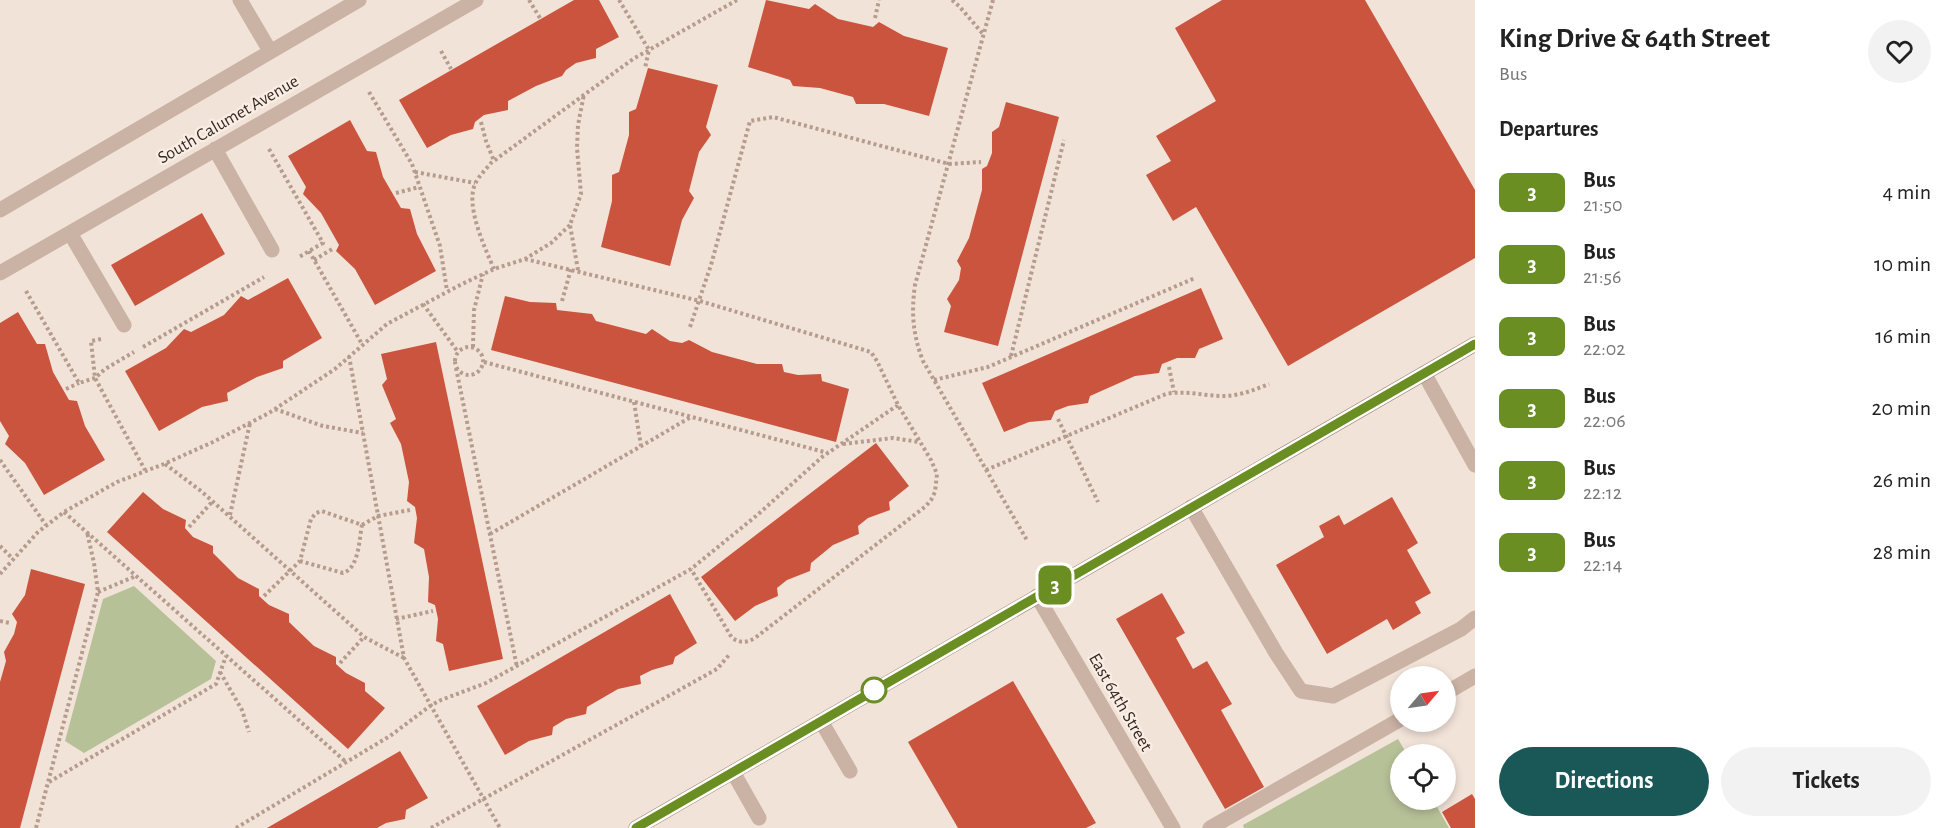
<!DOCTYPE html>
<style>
body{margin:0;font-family:"Alegreya Sans",sans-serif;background:#f2f2f2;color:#222;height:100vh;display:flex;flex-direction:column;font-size:22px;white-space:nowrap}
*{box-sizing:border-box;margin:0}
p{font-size:20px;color:#767676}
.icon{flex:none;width:33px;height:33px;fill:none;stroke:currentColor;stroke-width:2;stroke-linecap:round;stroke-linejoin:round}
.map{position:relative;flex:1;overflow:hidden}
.details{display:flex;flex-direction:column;background:#fff;width:480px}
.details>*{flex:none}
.badge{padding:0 12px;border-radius:9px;font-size:21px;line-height:39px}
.needle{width:39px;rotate:61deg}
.fabs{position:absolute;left:1390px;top:666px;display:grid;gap:12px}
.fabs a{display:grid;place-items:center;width:66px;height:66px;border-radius:50%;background:#fff;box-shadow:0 3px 9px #0003;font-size:30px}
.map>.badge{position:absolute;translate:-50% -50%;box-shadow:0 0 0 3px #fff}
h2{padding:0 24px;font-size:22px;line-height:54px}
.round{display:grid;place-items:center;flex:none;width:63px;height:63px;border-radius:32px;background:#f2f2f2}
.headline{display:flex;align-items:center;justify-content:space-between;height:102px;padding:0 24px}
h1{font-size:28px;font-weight:700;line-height:45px}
.action{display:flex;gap:12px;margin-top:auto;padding:12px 24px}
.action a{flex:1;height:69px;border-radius:36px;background:#1a5857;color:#fff;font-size:24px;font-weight:700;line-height:69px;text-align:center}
.action a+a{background:#f2f2f2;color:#222}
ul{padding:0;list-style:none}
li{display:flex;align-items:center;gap:18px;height:72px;padding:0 24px}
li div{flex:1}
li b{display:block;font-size:22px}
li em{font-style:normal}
li .badge{min-width:66px;font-weight:700;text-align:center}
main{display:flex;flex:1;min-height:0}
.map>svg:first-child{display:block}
.green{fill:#b7c198}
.building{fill:#ca543d}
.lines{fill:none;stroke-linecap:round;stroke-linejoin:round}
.path{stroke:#b69c8e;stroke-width:4;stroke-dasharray:3 3;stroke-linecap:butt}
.lane{stroke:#cab2a4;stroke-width:15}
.street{stroke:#cab2a4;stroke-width:15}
.secondary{stroke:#9e8075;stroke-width:15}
.line-casing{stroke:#fff;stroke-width:14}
.line{stroke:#6b8e23;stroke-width:9}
.stop-dot{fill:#fff;stroke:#6b8e23;stroke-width:3}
.labels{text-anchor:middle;stroke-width:4.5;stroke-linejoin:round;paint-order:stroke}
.street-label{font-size:18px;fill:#352926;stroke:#faeee4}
</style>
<main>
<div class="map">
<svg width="1475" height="828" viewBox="0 0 1475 828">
<rect width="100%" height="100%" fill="#f2e3d8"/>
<path class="green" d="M 134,586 L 216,661 L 211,679 L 84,753 L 65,741 L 103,599 Z
M 1398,739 L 1407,754 L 1401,754 L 1401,800 L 1433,800 L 1449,828 L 1244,828 L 1243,825 Z"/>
<path class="building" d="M 574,0 L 599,0 L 619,37 L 596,49 L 596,58 L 576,63 L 566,70 L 562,76 L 536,86 L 508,101 L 508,110 L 484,115 L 475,122 L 473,129 L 451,135 L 427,148 L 399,100 Z
M 766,0 L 809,9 L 815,4 L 838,19 L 873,27 L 879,22 L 904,36 L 948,48 L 929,116 L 884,104 L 856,104 L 853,97 L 820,88 L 793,86 L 790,80 L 748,67 Z
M 1222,0 L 1365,0 L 1475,190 L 1475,258 L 1288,366 L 1196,207 L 1173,221 L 1146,175 L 1171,161 L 1156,136 L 1216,101 L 1175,28 Z
M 648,68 L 718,85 L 706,127 L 711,135 L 699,152 L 689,191 L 694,198 L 682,220 L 670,266 L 601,247 L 612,201 L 612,175 L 619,172 L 629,135 L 629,112 L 636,109 Z
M 1006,102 L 1059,117 L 998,346 L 944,332 L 951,306 L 947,299 L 959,280 L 961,268 L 957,261 L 969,238 L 982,190 L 982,169 L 987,166 L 992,153 L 992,132 L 999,127 Z
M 350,120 L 367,151 L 376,152 L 383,177 L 401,208 L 410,209 L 417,234 L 436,271 L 375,305 L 355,269 L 336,251 L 339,245 L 321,213 L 303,194 L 306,187 L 288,156 Z
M 202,213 L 225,254 L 135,306 L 111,265 Z
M 288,278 L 322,338 L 283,361 L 283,368 L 257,377 L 227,393 L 228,401 L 202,407 L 159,431 L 125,371 L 166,348 L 184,329 L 191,332 L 224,315 L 241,296 L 248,300 Z
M 1201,288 L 1223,339 L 1199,349 L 1195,358 L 1177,358 L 1162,364 L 1159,373 L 1135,376 L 1090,396 L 1088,403 L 1068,406 L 1055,411 L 1051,420 L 1029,422 L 1004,432 L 982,383 Z
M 505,296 L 530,302 L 556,303 L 557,310 L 592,314 L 596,321 L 646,334 L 652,329 L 670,341 L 682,343 L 689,340 L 712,352 L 757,364 L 782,364 L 784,372 L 798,375 L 821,374 L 822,381 L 849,389 L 836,442 L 491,350 Z
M 18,312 L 37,344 L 45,344 L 53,372 L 69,400 L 77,401 L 85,426 L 105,460 L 44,495 L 25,463 L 5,444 L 9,436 L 0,421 L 0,323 Z
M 436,342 L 503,659 L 449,671 L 443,644 L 436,641 L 438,619 L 435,605 L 428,602 L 429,577 L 424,549 L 414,543 L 417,518 L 415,507 L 407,501 L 409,482 L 401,444 L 390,423 L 396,419 L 382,385 L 387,379 L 381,354 Z
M 876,443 L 909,486 L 889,502 L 890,510 L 868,518 L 858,526 L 859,534 L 833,545 L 811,563 L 810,571 L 787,580 L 777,588 L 778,596 L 755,606 L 735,621 L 701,577 Z
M 143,492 L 163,509 L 186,520 L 185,528 L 193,537 L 213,546 L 213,553 L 238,578 L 259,589 L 259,596 L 269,605 L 289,614 L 289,622 L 314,646 L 336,657 L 336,664 L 346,673 L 365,683 L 365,691 L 385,708 L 348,749 L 107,532 Z
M 1392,497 L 1418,543 L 1407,550 L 1431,593 L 1415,602 L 1421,613 L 1393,630 L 1387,619 L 1327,654 L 1276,565 L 1324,537 L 1319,526 L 1339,515 L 1344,525 Z
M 31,569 L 85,584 L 20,828 L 0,828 L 0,682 L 6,661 L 4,652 L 14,634 L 17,622 L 12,614 L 25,595 Z
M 1162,593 L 1185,633 L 1176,638 L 1193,669 L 1207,661 L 1232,704 L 1221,710 L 1264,787 L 1225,809 L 1116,619 Z
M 670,594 L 697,643 L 675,657 L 673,664 L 652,670 L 640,676 L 641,684 L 618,689 L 587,707 L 586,714 L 566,719 L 553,727 L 552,735 L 529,741 L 505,755 L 477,706 Z
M 1013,681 L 1096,823 L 1086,828 L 958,828 L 908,742 Z
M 400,751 L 428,798 L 406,810 L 405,819 L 386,823 L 377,828 L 267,828 Z
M 1472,794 L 1475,799 L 1475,828 L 1451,828 L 1442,812 Z"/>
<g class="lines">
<path class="path" d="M 529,0 L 540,18
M 619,0 L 649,50 L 645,68
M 952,0 L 959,6 L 983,34
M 993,0 L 915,285 C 911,313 913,335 923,361 L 1028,542
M 875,18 L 879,0
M 441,51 L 451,69
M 369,92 L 412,164 L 440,246 L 447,291
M 481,122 L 486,141 L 494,161
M 269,149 L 323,243 L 299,257
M 415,172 L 475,183
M 396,193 L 419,187
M 309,251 L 362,344
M 525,259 L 700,301 L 871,352 L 877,361 L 898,405 L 931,460 L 937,474 L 935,492 L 931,500 L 926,506 L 755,638 C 746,643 741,643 732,638 L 691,569
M 314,260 L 334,248
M 494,269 C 485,248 464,204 476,182 C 480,175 486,169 491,163 L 633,59 L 737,0
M 578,270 L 570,225 L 581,194 L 577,148 L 578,125 L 584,94
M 26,291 L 79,383 L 95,378 L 105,369 L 134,352
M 562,301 L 571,269
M 423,304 L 458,352
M 690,327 L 711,265 L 750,121 L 773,117 L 949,164 L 981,162
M 101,339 L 91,341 L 95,378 L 145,470
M455 361a14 14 0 1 1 28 0a14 14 0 1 1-28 0Z
M 143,347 L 264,277
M 473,347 L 474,310 L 483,274
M 349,356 L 404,658 L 500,828
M 1011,356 L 1064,140
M 484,362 L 828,453
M 1169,367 L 1174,392
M 456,368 L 517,667
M 934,380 L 988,367 L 1195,278
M 66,389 L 79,383
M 634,402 L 641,446
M 275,409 L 323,426 L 363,433
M 1058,419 L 1098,502
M 843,444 L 893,438 L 919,442
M 0,460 L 46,525
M 165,464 L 201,491 L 364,637 L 404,658
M 986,470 L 1166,394 C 1185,390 1204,396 1223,396 C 1239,396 1254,390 1269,384
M 64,512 L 346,762
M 230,515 L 250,423
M 362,525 L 378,516 L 410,510
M 189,527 L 213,501
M 490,534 L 691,417
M 0,546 L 12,558
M 0,574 L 38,532 L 64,512 L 117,482 L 164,464 L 213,442 L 269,413 L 335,369 L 387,324 L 462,284 L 494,269 L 525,259 L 551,243 L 570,225
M 98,592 L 136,576
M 264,596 L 300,561 L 311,519 L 316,513 L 322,511 L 362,525 C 359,540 359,568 343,573 L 300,561
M 396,619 L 433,611
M 0,621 L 10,623
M 340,663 L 364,637
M 220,672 L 242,710 L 249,732
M 49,782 L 216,684 L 226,656
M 36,828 L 98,592 L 94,563 L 87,532
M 236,828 L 390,736 L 430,706 L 441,700 L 486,683 L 691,569 L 756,516 L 822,457 L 898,405
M 431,828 L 717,669 L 729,655"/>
<path class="lane" d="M 240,0 L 270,51
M 215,149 L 272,250
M 0,210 L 359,0
M 70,233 L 124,325
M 0,273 L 476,0
M 1424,373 L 1475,465
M 1191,507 L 1276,653 L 1301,691 L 1333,696 L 1461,629 L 1475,618
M 1446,693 L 1475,676
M 821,721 L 850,771
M 733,772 L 759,818
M 1210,828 L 1401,719"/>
<path class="street" d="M 1037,596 L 1173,828"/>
<path class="secondary" d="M 636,828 L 1475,344"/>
</g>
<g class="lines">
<defs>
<path id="line" d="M 636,828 L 1475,344"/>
</defs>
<use href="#line" class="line-casing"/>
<use href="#line" class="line"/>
</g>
<circle class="stop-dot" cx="874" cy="690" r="12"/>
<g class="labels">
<g class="street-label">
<text transform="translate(228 119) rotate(-30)" y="6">South Calumet Avenue</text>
<text transform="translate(1121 702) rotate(60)" y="6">East 64th Street</text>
</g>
</g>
</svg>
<div class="fabs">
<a><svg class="needle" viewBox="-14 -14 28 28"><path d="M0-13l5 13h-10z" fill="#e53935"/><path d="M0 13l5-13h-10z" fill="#767676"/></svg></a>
<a><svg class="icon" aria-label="locate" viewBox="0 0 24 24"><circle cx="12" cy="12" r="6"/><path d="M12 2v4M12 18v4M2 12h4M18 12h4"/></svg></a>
</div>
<b class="badge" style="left:1055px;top:585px;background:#6b8e23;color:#fff">3</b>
</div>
<section class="details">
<div class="headline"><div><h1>King Drive &amp; 64th Street</h1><p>Bus</p></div><a class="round"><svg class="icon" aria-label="heart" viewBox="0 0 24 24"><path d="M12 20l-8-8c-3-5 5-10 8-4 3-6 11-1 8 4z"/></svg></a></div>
<h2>Departures</h2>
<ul>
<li><span class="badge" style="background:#6b8e23;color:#fff">3</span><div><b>Bus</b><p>21:50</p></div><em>4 min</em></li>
<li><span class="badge" style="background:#6b8e23;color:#fff">3</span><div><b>Bus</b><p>21:56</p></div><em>10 min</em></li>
<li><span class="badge" style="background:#6b8e23;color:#fff">3</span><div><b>Bus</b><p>22:02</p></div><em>16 min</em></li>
<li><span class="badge" style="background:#6b8e23;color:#fff">3</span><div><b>Bus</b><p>22:06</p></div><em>20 min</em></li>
<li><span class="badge" style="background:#6b8e23;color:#fff">3</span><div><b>Bus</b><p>22:12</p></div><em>26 min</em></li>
<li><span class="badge" style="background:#6b8e23;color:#fff">3</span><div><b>Bus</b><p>22:14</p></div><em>28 min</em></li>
</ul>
<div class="action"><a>Directions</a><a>Tickets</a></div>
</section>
</main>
